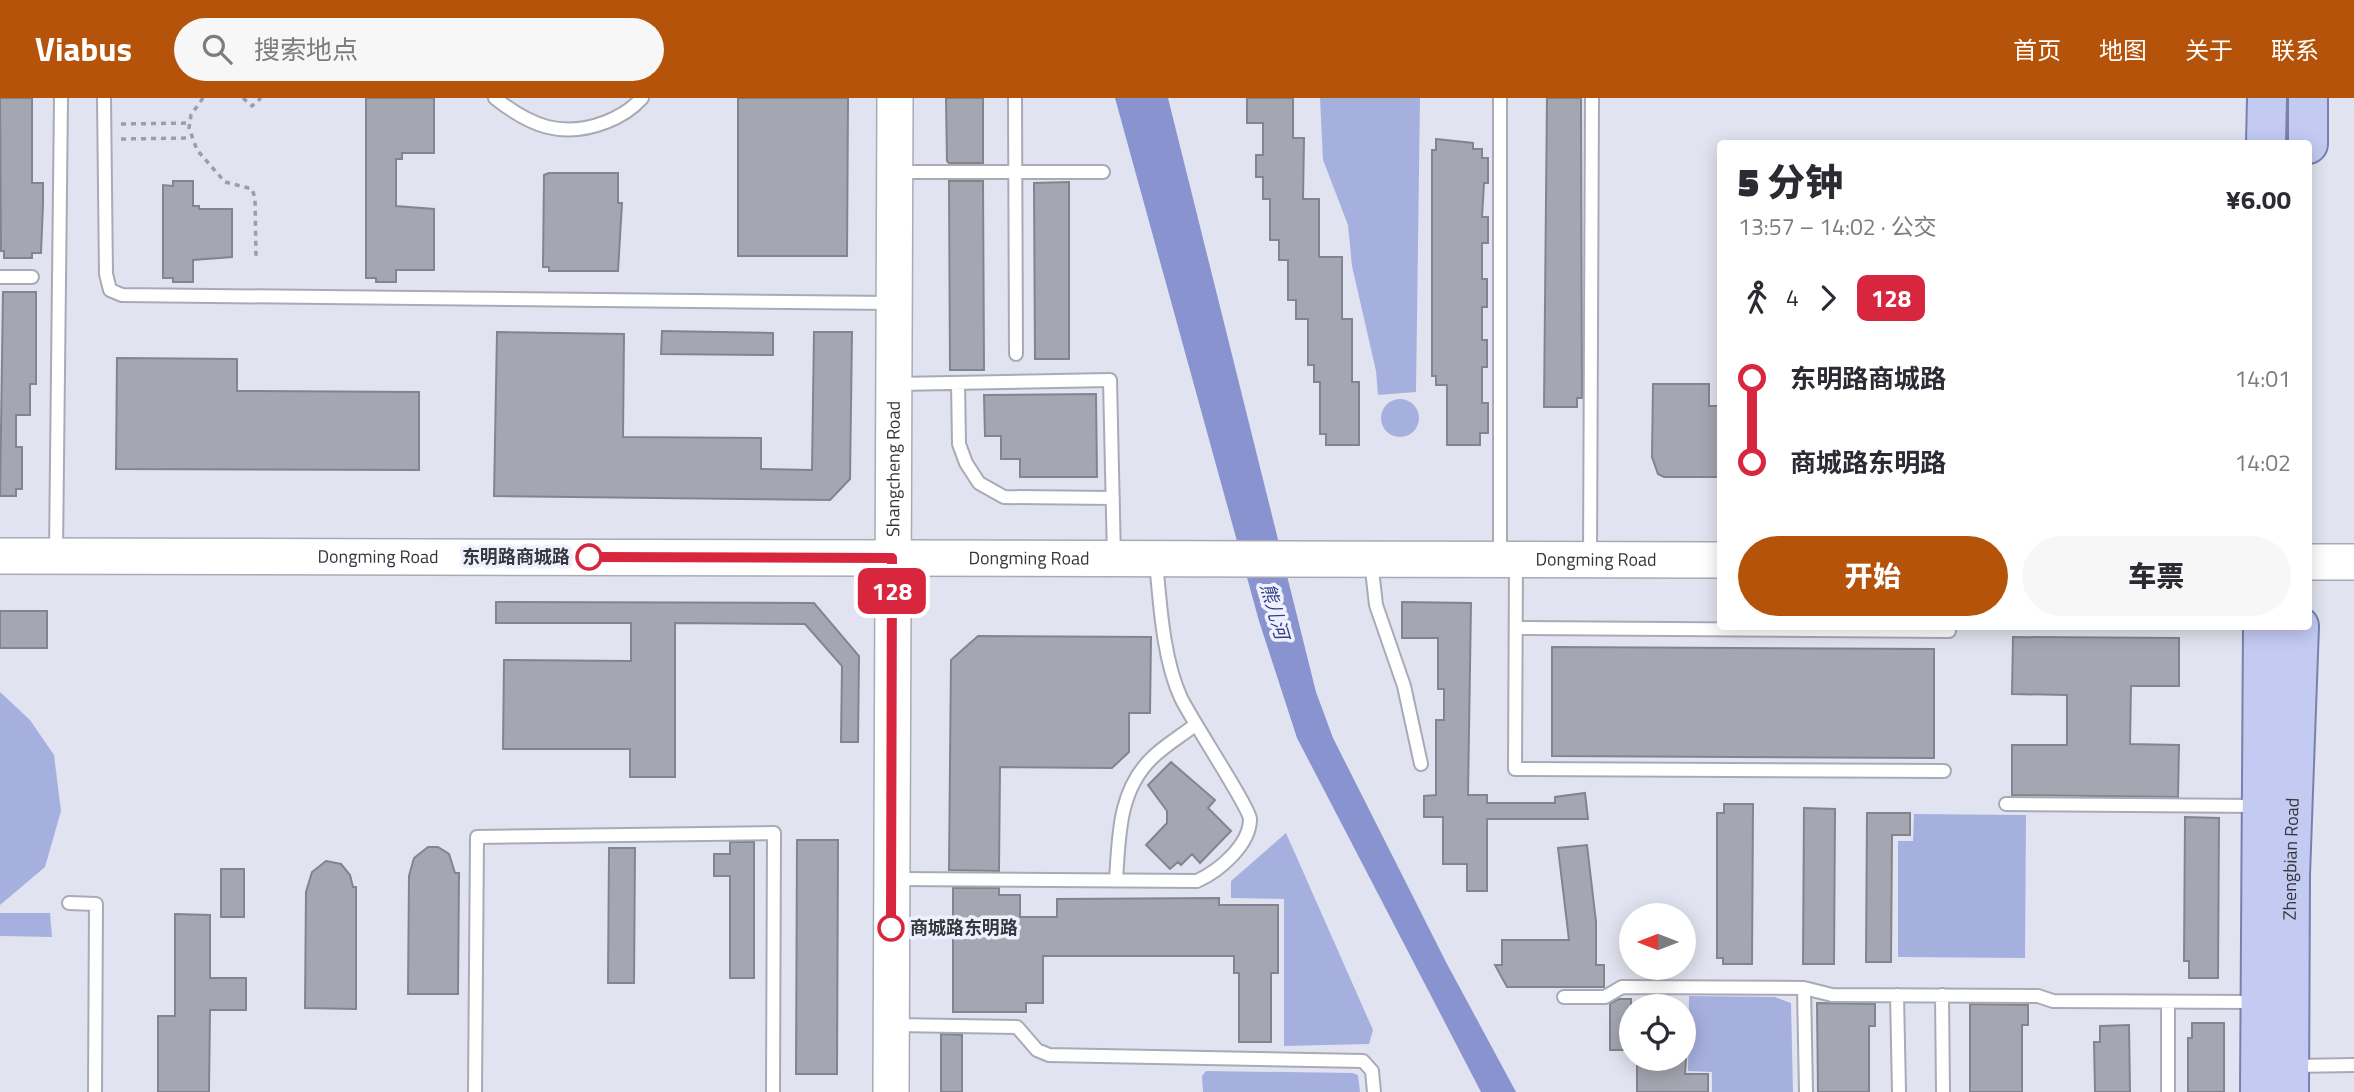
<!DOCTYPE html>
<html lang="zh">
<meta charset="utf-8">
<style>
body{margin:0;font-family:"Titillium Web","Noto Sans SC",sans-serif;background:#f7f7f7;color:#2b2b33;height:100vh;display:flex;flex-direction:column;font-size:26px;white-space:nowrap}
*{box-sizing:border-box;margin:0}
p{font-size:23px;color:#7c7c81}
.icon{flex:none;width:38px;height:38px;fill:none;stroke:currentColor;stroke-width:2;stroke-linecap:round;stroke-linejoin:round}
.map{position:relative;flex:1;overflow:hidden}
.sheet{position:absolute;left:1717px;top:42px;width:595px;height:490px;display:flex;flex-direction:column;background:#fff;border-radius:7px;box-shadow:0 4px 18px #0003}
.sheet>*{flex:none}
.badge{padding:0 14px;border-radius:10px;font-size:24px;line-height:46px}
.needle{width:46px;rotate:270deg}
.fabs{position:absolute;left:1619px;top:805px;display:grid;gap:14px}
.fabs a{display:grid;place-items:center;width:77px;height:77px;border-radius:50%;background:#fff;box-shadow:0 4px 18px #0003;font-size:35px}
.map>.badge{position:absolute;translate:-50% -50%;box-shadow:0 0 0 4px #fff}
.legs{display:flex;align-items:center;gap:10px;height:77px;padding:0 21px;font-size:23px}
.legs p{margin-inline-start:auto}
.overview{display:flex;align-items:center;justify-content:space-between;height:119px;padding:0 21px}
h1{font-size:38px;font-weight:800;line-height:52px}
.cta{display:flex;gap:14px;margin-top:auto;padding:14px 21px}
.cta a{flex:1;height:80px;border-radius:42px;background:#b45309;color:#fff;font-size:28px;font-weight:800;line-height:80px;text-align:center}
.cta a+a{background:#f7f7f7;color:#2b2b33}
ul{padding:0 21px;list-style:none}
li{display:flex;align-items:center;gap:24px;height:84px;font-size:26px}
li i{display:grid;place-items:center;width:10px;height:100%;margin:0 9px;background:currentColor}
li i::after{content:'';width:18px;height:18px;margin:-9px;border:5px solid;border-radius:50%;background:#fff}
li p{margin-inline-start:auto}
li:first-child i{background:linear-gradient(#0000 50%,currentColor 0)}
li:last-child i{background:linear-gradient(currentColor 50%,#0000 0)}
header{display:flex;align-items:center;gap:42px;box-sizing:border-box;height:98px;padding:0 35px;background:#b45309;color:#fff}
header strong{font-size:33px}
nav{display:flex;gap:38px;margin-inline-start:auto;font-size:24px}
.search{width:490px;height:63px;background:#f7f7f7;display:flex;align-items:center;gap:18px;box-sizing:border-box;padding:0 24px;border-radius:38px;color:#7c7c81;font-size:26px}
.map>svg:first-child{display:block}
.green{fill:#a6b0df}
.water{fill:#8893d0}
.building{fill:#a4a6b1;stroke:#82848f;stroke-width:2}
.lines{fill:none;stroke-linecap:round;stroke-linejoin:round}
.lane-casing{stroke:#a8abb6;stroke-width:16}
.secondary-casing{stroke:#a8abb6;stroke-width:38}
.primary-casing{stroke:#7881ae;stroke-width:42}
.path{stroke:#9c9ea7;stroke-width:3.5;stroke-dasharray:5 5;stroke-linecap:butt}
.lane{stroke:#fff;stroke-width:12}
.secondary{stroke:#fff;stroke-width:35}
.primary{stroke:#c4cbf3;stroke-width:38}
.line-1-casing{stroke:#fff;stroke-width:16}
.line-1{stroke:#d7263d;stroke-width:10}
.stop-1-dot{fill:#fff;stroke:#d7263d;stroke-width:3.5}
.labels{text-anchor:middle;stroke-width:7;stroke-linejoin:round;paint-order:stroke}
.street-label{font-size:18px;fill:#36373c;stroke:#eef1fd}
.stop-label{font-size:18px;font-weight:bold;fill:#36373c;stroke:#eef1fd;text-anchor:end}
.water-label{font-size:19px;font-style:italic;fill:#363d86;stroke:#eef1fd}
</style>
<header>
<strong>Viabus</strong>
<div class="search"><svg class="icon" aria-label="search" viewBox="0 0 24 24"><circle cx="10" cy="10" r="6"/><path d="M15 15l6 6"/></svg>搜索地点</div>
<nav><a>首页</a><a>地图</a><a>关于</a><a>联系</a></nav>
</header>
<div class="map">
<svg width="2354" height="994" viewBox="0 0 2354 994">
<rect width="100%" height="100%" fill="#e1e4f0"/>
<path class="green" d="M 1320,0 L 1420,0 L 1416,294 L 1378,297 L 1376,273 L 1352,168 L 1348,127 L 1323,62 Z
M1381 320a19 19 0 1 1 38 0a19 19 0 1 1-38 0Z
M 0,594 L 30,622 L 54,657 L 61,713 L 45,769 L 0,807 Z
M 1914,716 L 2026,717 L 2025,860 L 1898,859 L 1898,743 L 1913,743 Z
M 1286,735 L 1373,932 L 1369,946 L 1284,948 L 1284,801 L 1231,800 L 1231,783 Z
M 0,815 L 50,815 L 52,839 L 0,838 Z
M 1689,898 L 1775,899 L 1791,905 L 1793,994 L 1712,994 L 1712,974 L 1688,973 Z
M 1206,973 L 1353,975 L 1358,977 L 1360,994 L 1203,994 L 1202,978 Z"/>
<path class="water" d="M 1115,0 L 1168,0 L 1316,594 L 1333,640 L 1447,866 L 1516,994 L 1481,994 L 1297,640 L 1259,523 Z"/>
<path class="building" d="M 0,0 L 32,0 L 32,85 L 43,85 L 43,106 L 41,155 L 32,155 L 32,160 L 4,160 L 4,153 L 1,153 Z
M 366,0 L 434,0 L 434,55 L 402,55 L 402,61 L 396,61 L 396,108 L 434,111 L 434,172 L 396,172 L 396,184 L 376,184 L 376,180 L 366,180 Z
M 738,0 L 848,0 L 847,158 L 738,158 Z
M 946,0 L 983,0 L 983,65 L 949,65 L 947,63 Z
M 1247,0 L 1293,0 L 1293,40 L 1304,40 L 1303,101 L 1319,101 L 1319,159 L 1342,159 L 1342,221 L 1352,221 L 1352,284 L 1359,284 L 1359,347 L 1326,347 L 1326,336 L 1320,336 L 1320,284 L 1314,284 L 1314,267 L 1308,267 L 1308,221 L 1296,221 L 1296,202 L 1288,202 L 1288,162 L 1279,162 L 1279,142 L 1270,142 L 1270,101 L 1263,101 L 1263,79 L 1256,79 L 1256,57 L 1263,57 L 1263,25 L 1247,25 Z
M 1547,0 L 1581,0 L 1582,300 L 1577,300 L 1577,309 L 1544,309 Z
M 1436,41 L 1473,45 L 1473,51 L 1482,51 L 1482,60 L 1488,60 L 1488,85 L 1484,85 L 1482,119 L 1488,119 L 1488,145 L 1482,145 L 1482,181 L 1487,181 L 1487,209 L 1482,209 L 1482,242 L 1487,242 L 1487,269 L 1482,269 L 1482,305 L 1488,305 L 1488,335 L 1480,335 L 1480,347 L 1447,347 L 1447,287 L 1436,287 L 1436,278 L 1432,278 L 1432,52 L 1436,52 Z
M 549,75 L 618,75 L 618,105 L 622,105 L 618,173 L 549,173 L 549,169 L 543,169 L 544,77 Z
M 173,83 L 193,83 L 193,108 L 199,108 L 199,111 L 232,111 L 232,159 L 193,162 L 193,184 L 173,184 L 173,180 L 163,180 L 163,87 L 173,88 Z
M 949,83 L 983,83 L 984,272 L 950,272 Z
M 1069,84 L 1069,261 L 1035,261 L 1034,85 Z
M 3,194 L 36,194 L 36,286 L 30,286 L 30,317 L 16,317 L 16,349 L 22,349 L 22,391 L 16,391 L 16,398 L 0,398 Z
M 662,233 L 773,235 L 773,257 L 661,256 Z
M 497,234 L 624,236 L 623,339 L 761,340 L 761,371 L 812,372 L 814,234 L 852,234 L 850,381 L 830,402 L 494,398 Z
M 117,260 L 237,261 L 237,293 L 419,294 L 419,372 L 116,371 Z
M 1653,286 L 1709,286 L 1709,308 L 1720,308 L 1720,379 L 1664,379 L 1658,376 L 1652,359 Z
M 1096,296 L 1097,379 L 1020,379 L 1020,361 L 1001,361 L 1001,338 L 985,338 L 984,297 Z
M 496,504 L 814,505 L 859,558 L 858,644 L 841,644 L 842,568 L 805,526 L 675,525 L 675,679 L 630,679 L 630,651 L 503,651 L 504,562 L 631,563 L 631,525 L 496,525 Z
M 1402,504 L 1471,505 L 1468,697 L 1487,697 L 1487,705 L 1555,705 L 1555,699 L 1585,695 L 1588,721 L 1487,721 L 1487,793 L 1467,793 L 1467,766 L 1443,766 L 1443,719 L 1424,719 L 1424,698 L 1436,697 L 1436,622 L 1444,622 L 1444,591 L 1438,591 L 1438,540 L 1402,540 Z
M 0,513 L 47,513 L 47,550 L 0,550 Z
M 978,538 L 1151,539 L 1150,615 L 1129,615 L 1129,654 L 1112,670 L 1000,669 L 999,773 L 949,772 L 951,562 Z
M 2013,539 L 2179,540 L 2179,588 L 2131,588 L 2130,646 L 2179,647 L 2178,699 L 2012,697 L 2012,647 L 2067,647 L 2067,597 L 2012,596 Z
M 1552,549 L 1934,551 L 1934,660 L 1552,658 Z
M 1171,664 L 1215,702 L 1208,710 L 1231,733 L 1200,765 L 1192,756 L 1181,767 L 1178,764 L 1170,771 L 1146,747 L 1167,725 L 1167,713 L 1148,687 Z
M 1724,706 L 1753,706 L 1752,866 L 1723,866 L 1723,860 L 1717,860 L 1717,715 L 1724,715 Z
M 1804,710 L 1835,711 L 1834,866 L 1803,866 Z
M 1867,715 L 1910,715 L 1910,737 L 1892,737 L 1891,864 L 1866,864 Z
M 2185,719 L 2219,720 L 2218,880 L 2189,880 L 2189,863 L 2184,863 Z
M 797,742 L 838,742 L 837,976 L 796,976 Z
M 730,744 L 754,744 L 754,880 L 730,880 L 730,778 L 714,778 L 714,756 L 730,756 Z
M 1587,747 L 1596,824 L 1596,867 L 1604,867 L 1604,889 L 1507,889 L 1495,867 L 1502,867 L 1502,842 L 1569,842 L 1558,750 Z
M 428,749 L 438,749 L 449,756 L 455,775 L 459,775 L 458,896 L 408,896 L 409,778 L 414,760 Z
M 609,750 L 635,750 L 634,885 L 608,885 Z
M 326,763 L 341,766 L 350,777 L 353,789 L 356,789 L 356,911 L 305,910 L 306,794 L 312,774 Z
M 221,771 L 244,771 L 244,819 L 221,819 Z
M 953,790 L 999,790 L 999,797 L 1020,797 L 1020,819 L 1057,819 L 1057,801 L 1219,800 L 1219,807 L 1278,807 L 1278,875 L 1271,875 L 1271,944 L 1239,944 L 1239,875 L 1234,875 L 1234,858 L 1043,858 L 1043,905 L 1026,905 L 1026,914 L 953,914 Z
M 175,816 L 210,817 L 210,880 L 246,880 L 246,912 L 210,912 L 209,994 L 158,994 L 158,918 L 175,918 Z
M 1619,901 L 1631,901 L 1631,952 L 1610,952 L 1610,906 Z
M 1817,905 L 1875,906 L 1875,928 L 1869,928 L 1869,994 L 1818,994 Z
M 1970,906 L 2028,907 L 2028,927 L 2022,927 L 2022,994 L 1970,994 Z
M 2192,925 L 2224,925 L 2224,994 L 2188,994 L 2188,940 L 2192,940 Z
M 2129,927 L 2130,994 L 2095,994 L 2094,944 L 2100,944 L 2100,928 Z
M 941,936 L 962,937 L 962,994 L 941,994 Z
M 1637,961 L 1686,961 L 1685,976 L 1708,976 L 1708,994 L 1637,994 Z"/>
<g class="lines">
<defs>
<path id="lane" d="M 104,0 L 106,176 L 110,192 L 122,197 L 893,205
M 495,0 C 530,28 562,41 606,24 C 619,19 632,11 642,0
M 1015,0 L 1016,256
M 898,74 L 1103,74
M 0,179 L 32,179
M 958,285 L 959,346 L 966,365 L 979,385 L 1004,399 L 1113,400
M 897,286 L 1110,282 L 1114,460
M 56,455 L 61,0
M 1500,461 L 1500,0
M 1590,461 L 1592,0
M 1371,463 L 1376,507 L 1404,588 L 1421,666
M 1516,465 L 1515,671 L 1944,673
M 1516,530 L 1949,533
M 2006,706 L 2258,708
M 894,781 L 1197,783 C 1219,773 1250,747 1250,721 C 1249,709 1191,621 1181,600 C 1163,561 1160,506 1156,463
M 1116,782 C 1119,739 1118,693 1152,660 C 1164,648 1181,638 1195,627
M 69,805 L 96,806 L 95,994
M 1804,890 L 1806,994
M 1897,897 L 1899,994
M 1942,897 L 1943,994
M 1564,899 L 1605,899 L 1622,889 L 1804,890 L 1832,897 L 2038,898 L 2053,903 L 2256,904
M 895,927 L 1017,929 L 1037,952 L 1049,957 L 1363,963 L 1372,973 L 1374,994
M 2293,968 L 2354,967
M 475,994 L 477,739 L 774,735 L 773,994
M 2168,994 L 2168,904"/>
<g id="secondary">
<path id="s1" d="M 0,458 L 1720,462"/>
<path d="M 2308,464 L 2354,464"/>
<path id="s2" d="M 891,994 L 895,0"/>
</g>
<g id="primary">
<path d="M 2266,46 L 2267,0"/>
<path d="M 2308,46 L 2308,0"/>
<path d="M 2260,994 L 2263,528"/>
<path id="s3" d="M 2289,994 L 2290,777 L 2299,528"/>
</g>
</defs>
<use href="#lane" class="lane-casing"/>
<use href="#secondary" class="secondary-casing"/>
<use href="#primary" class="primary-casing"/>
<path class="path" d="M 203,0 L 191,17 L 189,30 L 197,52 L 225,84 L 252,91 L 255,100 L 256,158
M 243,0 L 252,8 L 261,0
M 121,26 L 190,25
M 121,41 L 191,40"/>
<use href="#lane" class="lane"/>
<use href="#secondary" class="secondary"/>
<use href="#primary" class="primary"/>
</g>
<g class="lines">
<defs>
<path id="line-1" d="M 589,459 L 892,460 L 891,830"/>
</defs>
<use href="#line-1" class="line-1-casing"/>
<use href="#line-1" class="line-1"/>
</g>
<g class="stop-1-dot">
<circle cx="589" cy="459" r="12"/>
<circle cx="891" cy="830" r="12"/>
</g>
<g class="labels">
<g class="street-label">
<text dy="6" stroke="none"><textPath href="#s2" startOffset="623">Shangcheng Road</textPath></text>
<text dy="6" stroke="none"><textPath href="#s1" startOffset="378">Dongming Road</textPath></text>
<text dy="6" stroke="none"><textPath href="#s1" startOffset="1029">Dongming Road</textPath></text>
<text dy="6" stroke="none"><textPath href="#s1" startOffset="1596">Dongming Road</textPath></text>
<text dy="6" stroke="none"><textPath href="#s3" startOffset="233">Zhengbian Road</textPath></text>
</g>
<g class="stop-label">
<text x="570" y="465">东明路商城路</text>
<text x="910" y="836" text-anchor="start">商城路东明路</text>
</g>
<g class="water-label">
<text transform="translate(1275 513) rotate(74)" y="7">熊儿河</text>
</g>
</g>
</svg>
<div class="fabs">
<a><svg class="needle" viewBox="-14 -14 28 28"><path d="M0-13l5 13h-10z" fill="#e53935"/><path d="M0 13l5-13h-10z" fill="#7c7c81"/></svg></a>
<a><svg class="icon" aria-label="locate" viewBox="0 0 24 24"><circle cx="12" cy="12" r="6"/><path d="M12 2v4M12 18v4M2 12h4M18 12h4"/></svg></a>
</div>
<b class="badge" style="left:892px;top:493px;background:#d7263d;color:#fff">128</b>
<section class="sheet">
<div class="overview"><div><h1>5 分钟</h1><p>13:57 – 14:02 · 公交</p></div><b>¥6.00</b></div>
<div class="legs"><svg class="icon" aria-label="walk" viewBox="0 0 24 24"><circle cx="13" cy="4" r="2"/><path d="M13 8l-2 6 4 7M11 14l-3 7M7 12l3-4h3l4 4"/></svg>4<svg class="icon" aria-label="forward" viewBox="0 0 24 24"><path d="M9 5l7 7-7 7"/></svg><b class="badge" style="background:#d7263d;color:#fff">128</b></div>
<ul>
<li><i style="color:#d7263d"></i><b>东明路商城路</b><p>14:01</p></li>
<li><i style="color:#d7263d"></i><b>商城路东明路</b><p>14:02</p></li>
</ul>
<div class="cta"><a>开始</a><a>车票</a></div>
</section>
</div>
